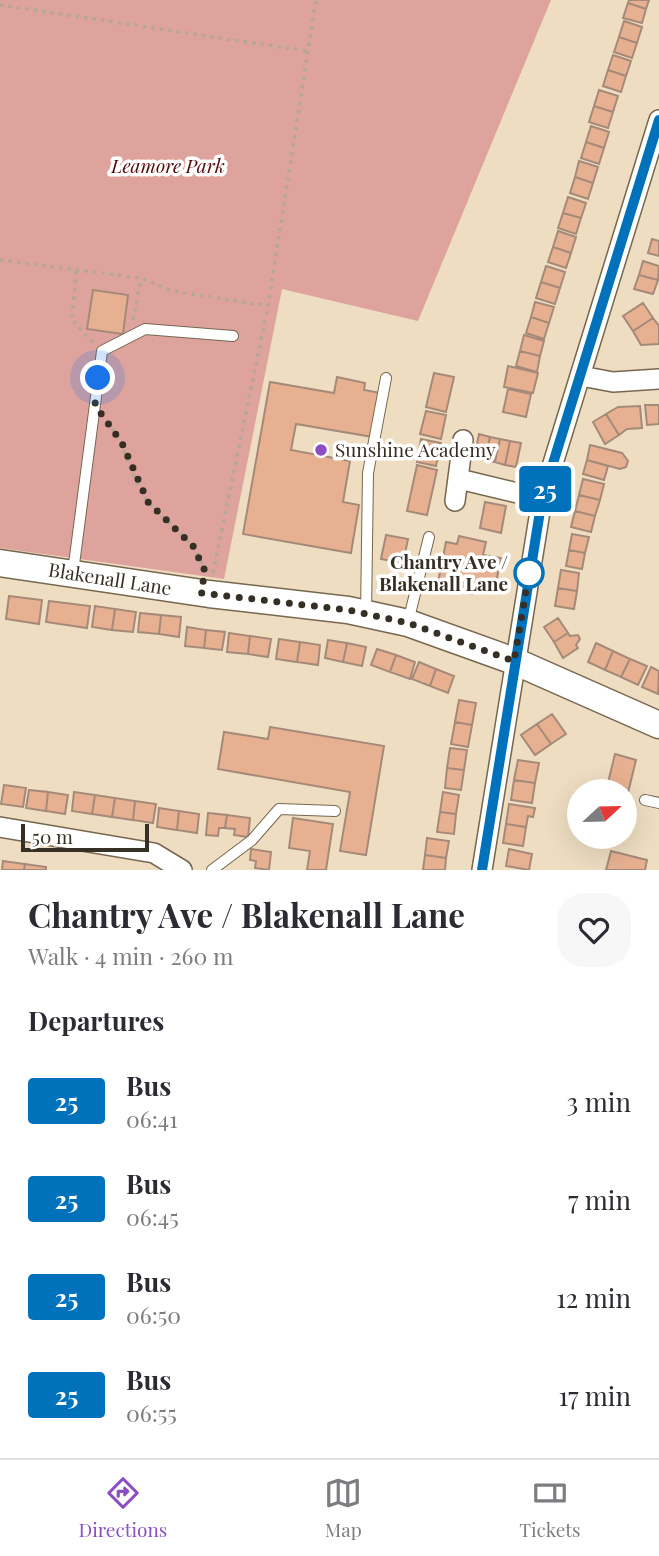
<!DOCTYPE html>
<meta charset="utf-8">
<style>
body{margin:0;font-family:"Playfair Display",serif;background:#f7f7f7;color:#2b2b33;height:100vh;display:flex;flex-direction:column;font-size:26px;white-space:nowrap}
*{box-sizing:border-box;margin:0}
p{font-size:23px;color:#7c7c81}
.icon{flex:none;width:38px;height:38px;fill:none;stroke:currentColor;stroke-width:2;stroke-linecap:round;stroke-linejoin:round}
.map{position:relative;height:870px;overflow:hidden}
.details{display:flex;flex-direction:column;background:#fff;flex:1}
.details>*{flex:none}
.badge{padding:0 14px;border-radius:5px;font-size:24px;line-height:46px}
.needle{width:46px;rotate:68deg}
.buttons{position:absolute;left:567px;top:779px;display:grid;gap:14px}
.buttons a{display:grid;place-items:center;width:70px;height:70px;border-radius:50%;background:#fff;box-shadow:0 7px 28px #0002;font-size:35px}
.scale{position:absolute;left:21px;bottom:18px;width:128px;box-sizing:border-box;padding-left:7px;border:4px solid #362f25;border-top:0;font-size:19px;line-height:24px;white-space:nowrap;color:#362f25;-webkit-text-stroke:5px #fff;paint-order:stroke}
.you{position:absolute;width:35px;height:35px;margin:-18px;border:5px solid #fff;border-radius:50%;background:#1a73e8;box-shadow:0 0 0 10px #1a73e833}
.map>.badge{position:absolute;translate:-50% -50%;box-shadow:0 0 0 4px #fff}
h2{padding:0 28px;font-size:26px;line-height:63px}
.round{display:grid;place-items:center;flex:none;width:74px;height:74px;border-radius:28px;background:#f7f7f7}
.head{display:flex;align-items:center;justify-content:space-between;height:119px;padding:0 28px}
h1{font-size:33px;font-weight:700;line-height:52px}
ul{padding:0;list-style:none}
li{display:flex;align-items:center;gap:21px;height:98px;padding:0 28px}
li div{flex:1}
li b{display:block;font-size:26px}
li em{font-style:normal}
li .badge{min-width:77px;font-weight:700;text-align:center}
.menu{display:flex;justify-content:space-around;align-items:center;height:98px;border-top:2px solid #e1e1e2;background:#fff;font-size:19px;color:#7c7c81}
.menu a{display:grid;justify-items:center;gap:4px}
.menu .selected{color:#8b4ec4}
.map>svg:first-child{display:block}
.green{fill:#dfa39d}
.building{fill:#e7b191;stroke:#a68a79;stroke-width:2}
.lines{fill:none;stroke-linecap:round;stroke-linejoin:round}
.lane-casing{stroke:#76674e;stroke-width:12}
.street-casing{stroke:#76674e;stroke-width:22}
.secondary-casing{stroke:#76674e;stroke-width:29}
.path{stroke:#b6a892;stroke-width:3.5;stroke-dasharray:3.5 5;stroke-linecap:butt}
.lane{stroke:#fff;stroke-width:10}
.street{stroke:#fff;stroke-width:19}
.secondary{stroke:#fff;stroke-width:26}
.line-casing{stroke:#fff;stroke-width:16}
.line{stroke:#0072bc;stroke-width:10}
.walk{stroke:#362f25;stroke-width:7;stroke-dasharray:0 12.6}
.poi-dot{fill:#8b4ec4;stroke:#fff;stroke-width:2.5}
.stop-dot{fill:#fff;stroke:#0072bc;stroke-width:3.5}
.labels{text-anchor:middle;stroke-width:7;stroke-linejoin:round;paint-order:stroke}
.park-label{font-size:19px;font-style:italic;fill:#54090c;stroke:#fff}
.poi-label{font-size:19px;fill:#362f25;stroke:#fff;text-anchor:start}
.stop-label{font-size:19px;font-weight:bold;fill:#362f25;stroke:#fff;text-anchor:end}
.street-label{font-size:19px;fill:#362f25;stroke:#fff}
</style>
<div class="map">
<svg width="659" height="870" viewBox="0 0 659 870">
<rect width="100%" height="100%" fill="#eeddc1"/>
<path class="green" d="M 0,0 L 551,0 L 418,321 L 282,289 L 224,579 L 0,548 Z"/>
<path class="building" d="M 629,0 L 649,0 L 646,9 L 628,3 Z
M 628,3 L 646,9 L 642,23 L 623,18 Z
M 624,21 L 642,27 L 637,43 L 619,37 Z
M 619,37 L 637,43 L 632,58 L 614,52 Z
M 613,55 L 631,61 L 626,76 L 608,70 Z
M 608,70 L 626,76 L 621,92 L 603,86 Z
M 599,90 L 618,96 L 613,112 L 594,106 Z
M 594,106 L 613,112 L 608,128 L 589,122 Z
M 591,126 L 609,132 L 604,148 L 586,142 Z
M 586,142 L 604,148 L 599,164 L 581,158 Z
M 579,161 L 598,167 L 593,183 L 575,177 Z
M 575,177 L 593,183 L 588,199 L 570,193 Z
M 568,197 L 586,203 L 581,218 L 563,213 Z
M 563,213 L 581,218 L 576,234 L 558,228 Z
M 558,231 L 576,237 L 571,253 L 553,247 Z
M 652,239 L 659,241 L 659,256 L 648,253 Z
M 553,247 L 571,253 L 566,268 L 548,262 Z
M 643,261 L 659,266 L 658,280 L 639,275 Z
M 546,266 L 565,272 L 560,288 L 541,282 Z
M 639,275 L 658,280 L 653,294 L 634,289 Z
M 541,282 L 560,288 L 555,304 L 536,298 Z
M 93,290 L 128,295 L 123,334 L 87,329 Z
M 535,302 L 554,307 L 549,323 L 531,317 Z
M 643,303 L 653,318 L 633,331 L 623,316 Z
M 531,317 L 549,323 L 544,339 L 526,333 Z
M 653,318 L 659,326 L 659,344 L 641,345 L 633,331 Z
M 524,335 L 544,341 L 540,356 L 520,351 Z
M 520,351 L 540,356 L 537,372 L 516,366 Z
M 508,366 L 538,373 L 533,393 L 504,387 Z
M 434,373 L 454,377 L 446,412 L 426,407 Z
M 337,377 L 365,383 L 364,390 L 381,393 L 373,437 L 296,424 L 291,450 L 350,461 L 343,502 L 359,505 L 351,553 L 243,534 L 270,382 L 334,393 Z
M 508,389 L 531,394 L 526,417 L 503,412 Z
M 645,405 L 659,405 L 659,424 L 647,425 Z
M 640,406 L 642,428 L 627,429 L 619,435 L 606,414 L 618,407 Z
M 426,411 L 446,415 L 441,439 L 420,434 Z
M 606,414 L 619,435 L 605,444 L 593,422 Z
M 479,434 L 490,437 L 485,460 L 474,458 Z
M 490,437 L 500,439 L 495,462 L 485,460 Z
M 421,439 L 441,443 L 436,466 L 417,462 Z
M 500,439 L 510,441 L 505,465 L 495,462 Z
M 510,441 L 521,443 L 516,467 L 505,465 Z
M 590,445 L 622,453 L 628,461 L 626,467 L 620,469 L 587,460 Z
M 587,460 L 608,466 L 604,480 L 583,474 Z
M 417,465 L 437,470 L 427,515 L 407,511 Z
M 583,479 L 604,484 L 600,500 L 579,495 Z
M 579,495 L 600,500 L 595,516 L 575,511 Z
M 485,502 L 506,506 L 501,533 L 480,528 Z
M 575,511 L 595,516 L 591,532 L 571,527 Z
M 572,534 L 589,537 L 585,553 L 569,550 Z
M 386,535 L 408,539 L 403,563 L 381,559 Z
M 459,536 L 486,542 L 483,555 L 501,558 L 495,588 L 474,584 L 472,594 L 437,587 L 446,542 L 457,544 Z
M 569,550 L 585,553 L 582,569 L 566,566 Z
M 561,570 L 579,573 L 577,591 L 558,588 Z
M 558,588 L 577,591 L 574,609 L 555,606 Z
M 9,596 L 42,600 L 39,624 L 6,619 Z
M 49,601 L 90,606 L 87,628 L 46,622 Z
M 95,606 L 115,609 L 112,630 L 92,627 Z
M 115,609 L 136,612 L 133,632 L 112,630 Z
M 140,613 L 161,615 L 159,634 L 138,632 Z
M 161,615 L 181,617 L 179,637 L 159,634 Z
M 558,618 L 568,633 L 554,642 L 544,627 Z
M 187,627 L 206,630 L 204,648 L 185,646 Z
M 206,630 L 225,632 L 222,650 L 204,648 Z
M 229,633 L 250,636 L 248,654 L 227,652 Z
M 568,633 L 570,636 L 578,635 L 580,639 L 576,645 L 578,648 L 563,658 L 554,642 Z
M 250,636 L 271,639 L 268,657 L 248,654 Z
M 279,639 L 300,642 L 297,662 L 276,659 Z
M 328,640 L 347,643 L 343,662 L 325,658 Z
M 300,642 L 320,645 L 318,665 L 297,662 Z
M 347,643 L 366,647 L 362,666 L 343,662 Z
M 596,643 L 613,651 L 605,670 L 588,662 Z
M 377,649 L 396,655 L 390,672 L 371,665 Z
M 613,651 L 630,659 L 621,677 L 605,670 Z
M 396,655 L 415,662 L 410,679 L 390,672 Z
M 630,659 L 647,666 L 638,685 L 621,677 Z
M 419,662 L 436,669 L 430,686 L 412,679 Z
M 651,667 L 659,671 L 658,694 L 642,687 Z
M 436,669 L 454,676 L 448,693 L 430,686 Z
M 459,700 L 476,703 L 472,725 L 455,722 Z
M 552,714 L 566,734 L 551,744 L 537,724 Z
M 455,722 L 472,725 L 468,747 L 451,744 Z
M 537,724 L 551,744 L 535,755 L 521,735 Z
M 270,727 L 384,746 L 366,855 L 340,851 L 350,792 L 218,769 L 224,732 L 268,739 Z
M 450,748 L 467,750 L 464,770 L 447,768 Z
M 615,754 L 636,760 L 625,805 L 625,791 L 606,791 Z
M 518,760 L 539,763 L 535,783 L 514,780 Z
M 447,768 L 464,770 L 461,790 L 445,788 Z
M 514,780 L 535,783 L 532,803 L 511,800 Z
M 4,785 L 26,788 L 23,807 L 1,804 Z
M 29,790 L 48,792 L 46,811 L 26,808 Z
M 48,792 L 68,795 L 65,814 L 46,811 Z
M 74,792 L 95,795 L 92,814 L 72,811 Z
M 443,792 L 459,795 L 456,814 L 440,812 Z
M 95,795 L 115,798 L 112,817 L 92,814 Z
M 115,798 L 135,801 L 133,820 L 112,817 Z
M 135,801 L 156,804 L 153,823 L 133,820 Z
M 509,804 L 535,808 L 533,817 L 528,816 L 526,827 L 506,824 Z
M 159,808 L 179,811 L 177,830 L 157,827 Z
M 179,811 L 199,814 L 197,833 L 177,830 Z
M 440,812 L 456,814 L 454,834 L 437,832 Z
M 208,813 L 227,815 L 225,828 L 219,828 L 218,836 L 206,835 Z
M 227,815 L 250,818 L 248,837 L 234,835 L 235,829 L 225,828 Z
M 293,818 L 333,824 L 326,870 L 307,870 L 310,851 L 289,848 Z
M 506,824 L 526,827 L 523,846 L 503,843 Z
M 427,838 L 449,841 L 446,858 L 425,855 Z
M 251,849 L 271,852 L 269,870 L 255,868 L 256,861 L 250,860 Z
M 509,849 L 532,854 L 529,870 L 506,866 Z
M 611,851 L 647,860 L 645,870 L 606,870 Z
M 425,855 L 446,858 L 445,870 L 423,870 Z
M 3,861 L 25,864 L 24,870 L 2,870 Z
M 25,864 L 46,867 L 46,870 L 24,870 Z"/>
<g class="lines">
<defs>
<path id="lane" d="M 73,572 L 102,351 L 145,329 L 233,336
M 366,614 L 368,473 L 386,378
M 408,622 L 429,537
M 645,800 L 659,803
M 212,870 L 252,840 L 279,809 L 335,811"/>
<path id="street" d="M 581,376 L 613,382 L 659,379
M 459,479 L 542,499
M 455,501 L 463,440
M 0,827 L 154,853 L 182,870
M 482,870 L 542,499 L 659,120"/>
<path id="secondary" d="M 0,563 L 209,594 L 348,610 L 408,623 L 514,661 L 659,725"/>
</defs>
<use href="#lane" class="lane-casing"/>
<use href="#street" class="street-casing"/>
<use href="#secondary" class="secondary-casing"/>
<path class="path" d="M 0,5 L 308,51
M 0,260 L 141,278 L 173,291 L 268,306
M 76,271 L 72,320 L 94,343
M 133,320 L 141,278
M 107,421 C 126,446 130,478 149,503 C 167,526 201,543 204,574
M 213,573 L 268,306 L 316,0"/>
<use href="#lane" class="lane"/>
<use href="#street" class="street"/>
<use href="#secondary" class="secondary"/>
</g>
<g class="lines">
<defs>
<path id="line" d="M 482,870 L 542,499 L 659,120"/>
</defs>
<use href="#line" class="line-casing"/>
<use href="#line" class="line"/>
<path class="walk" d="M 98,378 L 95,405 L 122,443 L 148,502 L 193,546 L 205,571 L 201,593 L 348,610 L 408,623 L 514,661 L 529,573"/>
</g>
<circle class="poi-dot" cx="321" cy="450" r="7"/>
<circle class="stop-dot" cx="529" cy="573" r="14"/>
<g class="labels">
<g class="park-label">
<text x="168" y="173">Leamore Park</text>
</g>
<g class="poi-label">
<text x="335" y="457">Sunshine Academy</text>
</g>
<g class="stop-label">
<text x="508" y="569">Chantry Ave /<tspan x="508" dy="22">Blakenall Lane</tspan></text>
</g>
<g class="street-label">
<text transform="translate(110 579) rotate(9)" y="7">Blakenall Lane</text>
</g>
</g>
</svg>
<div class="buttons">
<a><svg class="needle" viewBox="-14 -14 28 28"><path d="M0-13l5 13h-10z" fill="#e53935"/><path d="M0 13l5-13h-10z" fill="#7c7c81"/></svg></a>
</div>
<div class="scale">50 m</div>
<div class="you" style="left:98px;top:378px"></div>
<b class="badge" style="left:545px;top:489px;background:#0072bc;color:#fff">25</b>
</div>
<section class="details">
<div class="head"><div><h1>Chantry Ave / Blakenall Lane</h1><p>Walk · 4 min · 260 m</p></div><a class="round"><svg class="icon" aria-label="heart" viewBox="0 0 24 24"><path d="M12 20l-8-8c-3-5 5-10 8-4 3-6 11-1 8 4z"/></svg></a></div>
<h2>Departures</h2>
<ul>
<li><span class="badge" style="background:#0072bc;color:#fff">25</span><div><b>Bus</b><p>06:41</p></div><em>3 min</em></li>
<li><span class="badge" style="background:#0072bc;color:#fff">25</span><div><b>Bus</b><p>06:45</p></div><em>7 min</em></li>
<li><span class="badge" style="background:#0072bc;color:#fff">25</span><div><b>Bus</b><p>06:50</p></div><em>12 min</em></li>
<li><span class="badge" style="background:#0072bc;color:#fff">25</span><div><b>Bus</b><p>06:55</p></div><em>17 min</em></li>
</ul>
</section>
<nav class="menu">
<a class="selected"><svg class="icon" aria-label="directions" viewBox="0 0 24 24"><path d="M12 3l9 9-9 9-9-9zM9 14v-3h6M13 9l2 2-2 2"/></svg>Directions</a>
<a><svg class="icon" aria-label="map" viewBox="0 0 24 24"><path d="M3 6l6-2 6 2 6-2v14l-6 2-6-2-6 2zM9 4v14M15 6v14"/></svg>Map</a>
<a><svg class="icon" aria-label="tickets" viewBox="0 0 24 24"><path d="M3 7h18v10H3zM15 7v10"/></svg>Tickets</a>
</nav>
